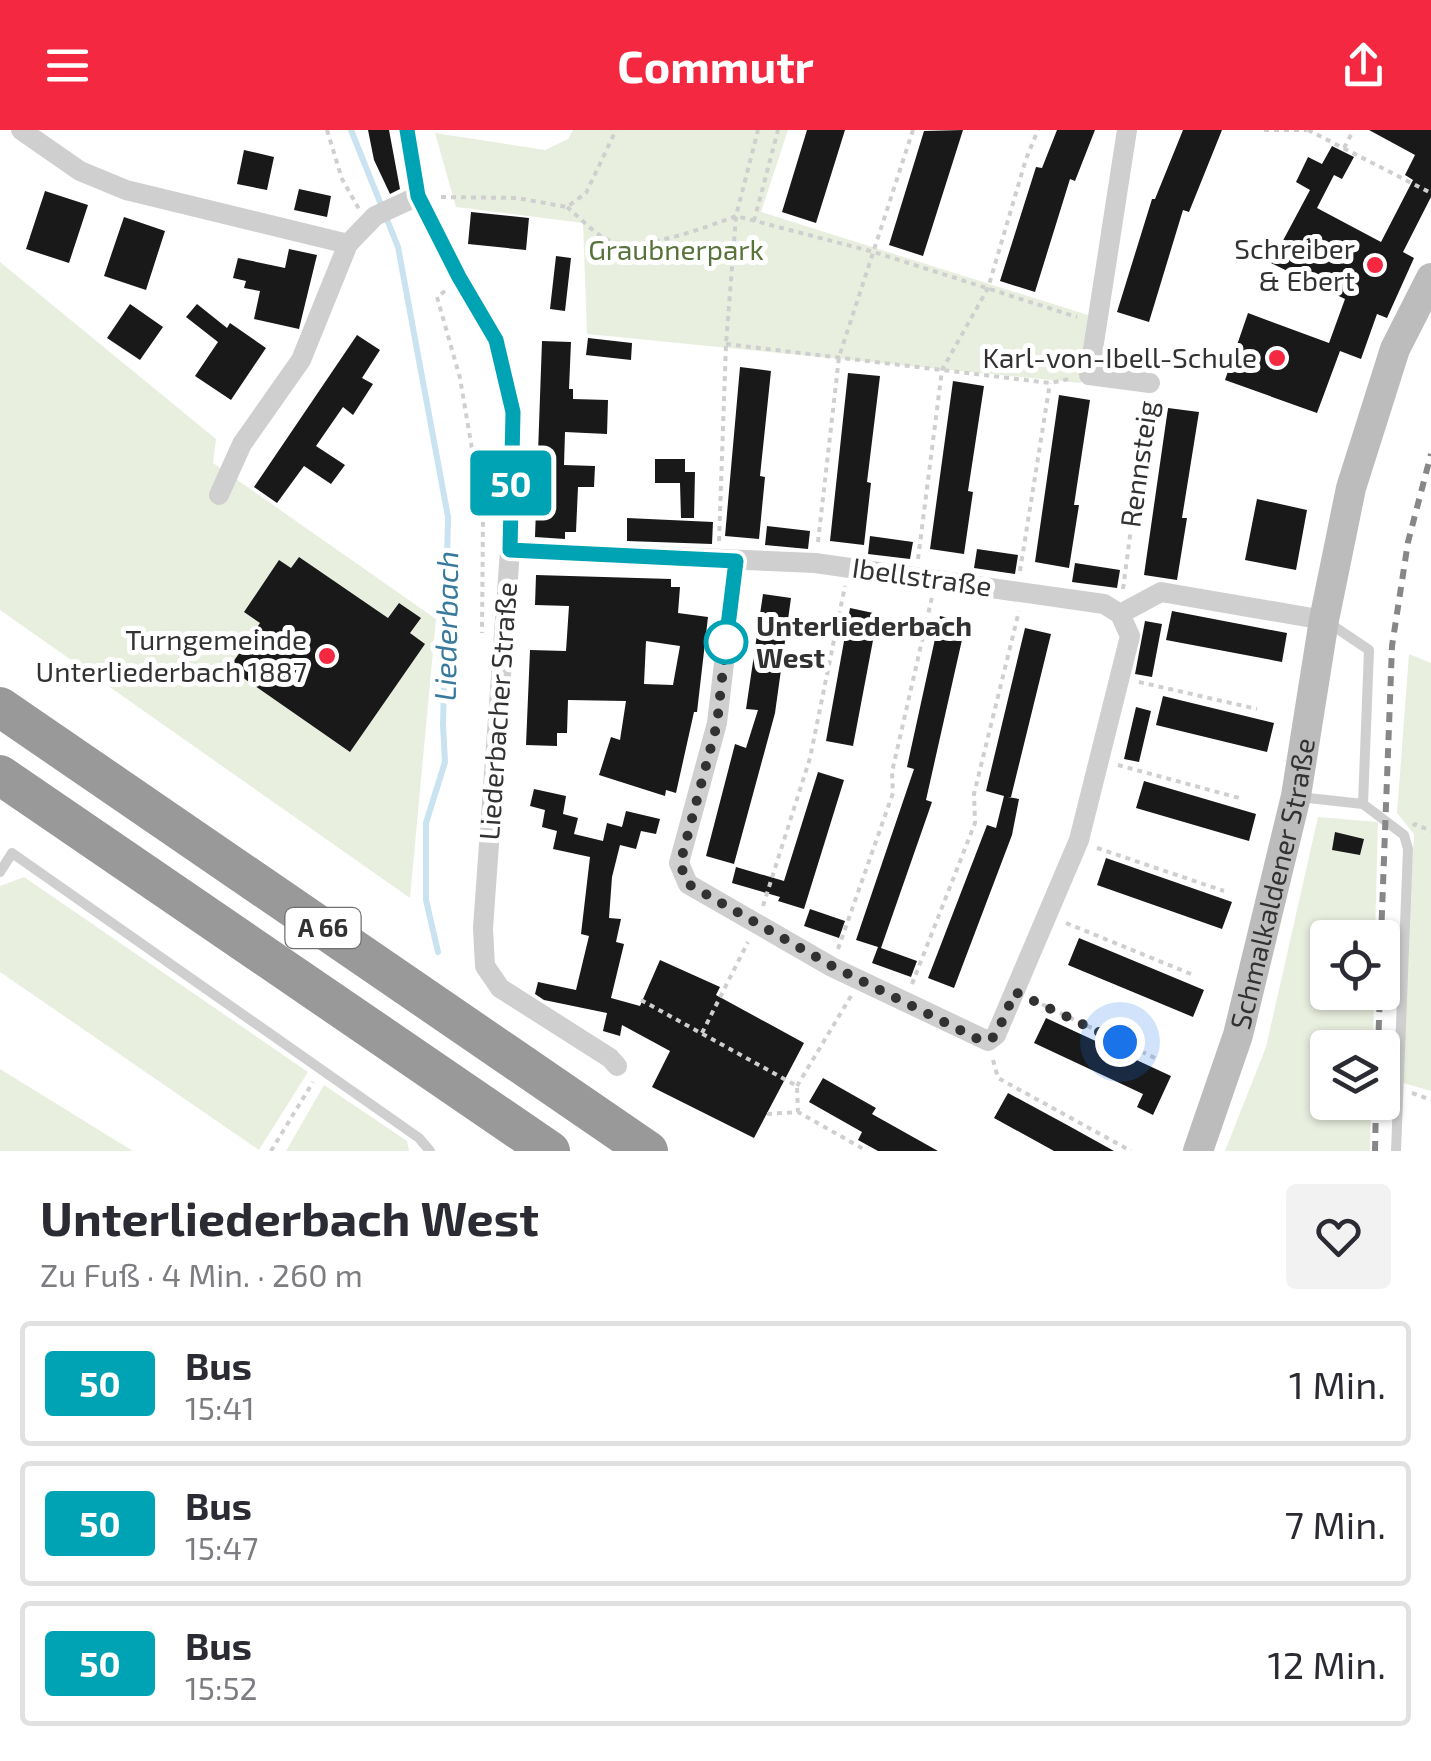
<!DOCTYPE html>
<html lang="de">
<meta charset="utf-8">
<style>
body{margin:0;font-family:"Exo 2",sans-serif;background:#f2f2f3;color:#2b2b33;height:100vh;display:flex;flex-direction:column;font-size:38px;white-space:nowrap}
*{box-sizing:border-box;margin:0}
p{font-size:32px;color:#7c7c81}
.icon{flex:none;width:55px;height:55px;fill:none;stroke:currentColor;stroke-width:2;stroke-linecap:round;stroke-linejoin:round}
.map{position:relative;height:1021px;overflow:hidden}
.side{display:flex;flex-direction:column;background:#fff;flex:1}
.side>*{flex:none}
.badge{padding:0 20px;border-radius:8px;font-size:35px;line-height:65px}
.tools{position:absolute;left:1310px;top:790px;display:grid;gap:20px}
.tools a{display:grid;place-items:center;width:90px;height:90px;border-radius:10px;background:#fff;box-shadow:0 2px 8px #0004;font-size:50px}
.you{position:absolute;width:50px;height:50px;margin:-25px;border:8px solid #fff;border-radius:50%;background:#1a73e8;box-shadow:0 0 0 15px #1a73e833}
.map>.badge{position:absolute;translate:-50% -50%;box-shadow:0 0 0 5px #fff}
.round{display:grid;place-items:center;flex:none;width:105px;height:105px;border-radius:10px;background:#f2f2f3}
.overview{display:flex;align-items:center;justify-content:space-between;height:170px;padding:0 40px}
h1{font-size:48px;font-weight:700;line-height:75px}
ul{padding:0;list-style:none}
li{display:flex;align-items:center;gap:30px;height:125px;margin:0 20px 15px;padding:0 20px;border:5px solid #e1e1e2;border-radius:10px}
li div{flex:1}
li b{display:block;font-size:38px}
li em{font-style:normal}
li .badge{min-width:110px;font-weight:700;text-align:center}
header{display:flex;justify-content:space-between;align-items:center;height:130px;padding:0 40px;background:#f52841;color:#fff;font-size:45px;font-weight:700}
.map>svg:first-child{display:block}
.green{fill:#e9efdf}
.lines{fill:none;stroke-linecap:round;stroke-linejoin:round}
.stream{stroke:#cae3f0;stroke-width:6}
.building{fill:#191919;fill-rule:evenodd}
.path{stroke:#cfcfcf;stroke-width:4;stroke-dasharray:5 5;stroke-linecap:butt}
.service{stroke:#cfcfcf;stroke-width:10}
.minor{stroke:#cfcfcf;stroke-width:20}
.secondary{stroke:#bcbcbc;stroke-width:30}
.motorway{stroke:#999;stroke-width:40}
.rail{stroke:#878787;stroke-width:6;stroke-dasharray:10 8;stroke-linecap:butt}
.line-casing{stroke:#fff;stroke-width:22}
.line{stroke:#00a3b4;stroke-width:15}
.walk{stroke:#323232;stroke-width:10;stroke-dasharray:0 18}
.poi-dot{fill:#f52841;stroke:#fff;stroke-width:4}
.stop-dot{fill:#fff;stroke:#00a3b4;stroke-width:5}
.labels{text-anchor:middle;stroke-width:10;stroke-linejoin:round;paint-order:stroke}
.shield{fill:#fff;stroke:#707070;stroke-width:2.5}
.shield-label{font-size:25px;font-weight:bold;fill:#323232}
.poi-label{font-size:28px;fill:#323232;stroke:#fff;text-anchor:end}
.park-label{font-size:28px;fill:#57733a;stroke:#fff}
.street-label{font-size:28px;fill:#323232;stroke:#fff}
.stop-label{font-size:28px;font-weight:bold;fill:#323232;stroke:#fff;text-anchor:start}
.water-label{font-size:30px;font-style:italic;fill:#377a9d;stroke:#fff}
</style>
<header><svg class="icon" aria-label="menu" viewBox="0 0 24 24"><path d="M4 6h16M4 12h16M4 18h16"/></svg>Commutr<svg class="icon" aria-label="share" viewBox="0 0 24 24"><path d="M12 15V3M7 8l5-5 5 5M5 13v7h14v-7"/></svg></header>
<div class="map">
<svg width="1431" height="1021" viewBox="0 0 1431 1021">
<rect width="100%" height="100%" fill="#fff"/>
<path class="green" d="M 573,0 L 788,0 L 761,82 L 1088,185 L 1081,253 L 587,204 L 583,93 L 456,77 L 435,3 L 545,20 L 568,9 Z
M 0,132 L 216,309 L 213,333 L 436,489 L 410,768 L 0,480 Z
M 1409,524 L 1431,533 L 1431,961 L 1400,952 L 1414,704 L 1397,683 Z
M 1318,687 L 1378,692 L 1375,807 L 1328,808 L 1328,862 L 1374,863 L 1373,917 L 1328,918 L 1328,972 L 1371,973 L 1370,1021 L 1225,1021 L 1266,917 Z
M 24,747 L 308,942 L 259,1020 L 0,842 L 0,756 Z
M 0,939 L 133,1021 L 0,1021 Z
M 324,955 L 407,1011 L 409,1021 L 286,1021 Z"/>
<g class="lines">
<path class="stream" d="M 351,0 L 398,117 L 448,387 L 443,595 L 445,632 L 426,693 L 426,770 L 438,822"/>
</g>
<path class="building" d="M 368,0 L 389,0 L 400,59 L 390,64 L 374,30 Z
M 807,0 L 845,0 L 816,93 L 782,82 Z
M 963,0 L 923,126 L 889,115 L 924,1 Z
M 1057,0 L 1095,0 L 1075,51 L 1070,49 L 1035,162 L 1000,151 L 1036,37 L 1042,38 Z
M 1183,0 L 1222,0 L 1189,82 L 1183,80 L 1149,192 L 1117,182 L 1152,69 L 1155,69 Z
M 1369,0 L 1431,0 L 1431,67 L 1403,122 L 1414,128 L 1387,188 L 1377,184 L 1361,229 L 1340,221 L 1317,283 L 1225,250 L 1248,183 L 1329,213 L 1345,169 L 1271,133 L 1310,60 L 1296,52 L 1308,27 L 1322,34 L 1332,16 L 1354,27 L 1342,49 L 1334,45 L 1317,78 L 1381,112 L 1413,50 L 1405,45 L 1415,25 Z
M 244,20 L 274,27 L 267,60 L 237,54 Z
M 299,59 L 331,66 L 327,87 L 294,80 Z
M 45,61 L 88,75 L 69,133 L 26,119 Z
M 471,82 L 529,88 L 526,120 L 468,114 Z
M 124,87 L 165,101 L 146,160 L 104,146 Z
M 289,119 L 317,125 L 299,199 L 254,189 L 260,161 L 244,158 L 246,151 L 233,148 L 238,128 L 285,138 Z
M 556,126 L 571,128 L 565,181 L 550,179 Z
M 130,174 L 163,197 L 140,230 L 107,208 Z
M 197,174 L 227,198 L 230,193 L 266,218 L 231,270 L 195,246 L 218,212 L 186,187 Z
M 357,205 L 380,220 L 362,248 L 373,254 L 353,285 L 343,277 L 316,316 L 345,335 L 331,354 L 304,336 L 277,373 L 254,357 Z
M 588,208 L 632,213 L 631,230 L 586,225 Z
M 542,211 L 571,212 L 569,259 L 573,259 L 573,269 L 608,270 L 607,304 L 565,302 L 564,335 L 595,336 L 594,357 L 578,357 L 576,402 L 565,402 L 565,409 L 535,407 Z
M 740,237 L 771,241 L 760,346 L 765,347 L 759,409 L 725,406 Z
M 848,243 L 880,246 L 867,352 L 871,353 L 864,415 L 830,411 Z
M 953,251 L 984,256 L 968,361 L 973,362 L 964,424 L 930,419 Z
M 1059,265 L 1090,270 L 1074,375 L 1079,375 L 1069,438 L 1035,432 Z
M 1168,278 L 1199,282 L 1182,388 L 1187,388 L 1177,450 L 1144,445 Z
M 655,329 L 685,329 L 685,342 L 695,342 L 694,388 L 681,388 L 680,353 L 655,353 Z
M 1257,369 L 1307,380 L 1296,440 L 1245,430 Z
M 627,388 L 713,392 L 712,414 L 627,411 Z
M 767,396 L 810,401 L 808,419 L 765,415 Z
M 870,406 L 913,412 L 910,429 L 868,424 Z
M 977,419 L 1018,425 L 1015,444 L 974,438 Z
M 299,427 L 388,488 L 399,473 L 421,488 L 410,503 L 425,514 L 350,622 L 229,538 L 260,493 L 244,482 L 279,430 L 291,438 Z
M 1075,433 L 1120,440 L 1117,458 L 1072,452 Z
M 536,445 L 671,449 L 671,457 L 680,457 L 678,483 L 708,487 L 697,582 L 694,582 L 676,663 L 666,660 L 665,666 L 599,645 L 611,607 L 620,610 L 626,571 L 568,570 L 567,603 L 557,603 L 557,616 L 526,615 L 530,520 L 566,521 L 569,476 L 535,475 ZM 646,511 L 680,516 L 673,555 L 644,554 Z
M 763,464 L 791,468 L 775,583 L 734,734 L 706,726 L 735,614 L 746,618 L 758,580 L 746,579 Z
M 850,478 L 878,484 L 853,616 L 826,611 Z
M 1172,481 L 1287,503 L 1282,532 L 1166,510 Z
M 940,486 L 966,492 L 926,670 L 932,672 L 881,818 L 917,831 L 911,847 L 872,833 L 878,817 L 856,810 L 914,639 L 907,637 Z
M 1145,491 L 1162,494 L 1152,547 L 1135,544 Z
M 1025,498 L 1051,504 L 1011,667 L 1008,667 L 1019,669 L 1012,705 L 954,858 L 928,848 L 987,695 L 996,698 L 1004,666 L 986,661 Z
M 1163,566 L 1274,593 L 1267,622 L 1156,595 Z
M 1136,577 L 1151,581 L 1139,632 L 1124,629 Z
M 818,642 L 844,650 L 804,779 L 778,771 L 780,767 L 732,753 L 736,737 L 784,751 Z
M 1144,651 L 1256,684 L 1249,711 L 1136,678 Z
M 534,659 L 566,666 L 563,684 L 578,688 L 574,704 L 603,711 L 607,693 L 622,697 L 626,681 L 660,689 L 656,704 L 641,701 L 636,719 L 620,715 L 612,747 L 609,788 L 621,789 L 616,812 L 624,814 L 611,868 L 640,876 L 660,830 L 720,857 L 716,865 L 804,913 L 754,1008 L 652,957 L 670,921 L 622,895 L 620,906 L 603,901 L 607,883 L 544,870 L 535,864 L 538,852 L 576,860 L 589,806 L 581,804 L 590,727 L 553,719 L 557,701 L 542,697 L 545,680 L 530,676 Z
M 1335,702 L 1364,709 L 1360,725 L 1332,720 Z
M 1106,728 L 1232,772 L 1222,799 L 1097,755 Z
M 810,779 L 845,791 L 839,808 L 804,796 Z
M 1079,808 L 1204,860 L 1193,887 L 1068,835 Z
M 1046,888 L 1171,946 L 1153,985 L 1137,977 L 1143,964 L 1034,913 Z
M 823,948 L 876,978 L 872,984 L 938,1021 L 878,1021 L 858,1010 L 862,1002 L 809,972 Z
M 1008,963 L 1069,996 L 1114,1021 L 1054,1021 L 994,988 Z"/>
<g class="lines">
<path class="path" d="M 327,0 L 342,49 L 359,79
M 1264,0 L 1307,0
M 1308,0 L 1431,63
M 1344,18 L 1353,1
M 441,67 L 517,68 L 567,77 L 586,63 L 616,0
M 567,77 C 579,87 591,100 604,108 C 634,126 706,97 736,86 L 758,0
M 754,91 L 778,0
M 445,161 L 437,167 L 460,248 L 483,384 L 482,503
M 726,214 L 1050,253 L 1069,249
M 719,411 L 726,214 L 736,86 L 874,122 L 1077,187
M 818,412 L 839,227 L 913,0
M 918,429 L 942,240 L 988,158 L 1026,29 L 1038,0
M 1020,441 L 1050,253
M 1123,459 L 1148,270
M 1139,552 L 1257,579
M 1118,635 L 1239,668
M 1413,696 L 1415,694 L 1431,701
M 1097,718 L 1224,761
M 763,776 L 810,628 L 845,456
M 1066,793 L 1191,844
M 838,819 L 893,663 L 892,642 L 932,467
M 912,854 L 975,693 L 974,664 L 1019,481
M 641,870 L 797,956 L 798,982
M 1033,870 L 1155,928
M 702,903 L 748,812
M 993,930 L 998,948 L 1131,1021
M 797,956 L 851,866
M 1412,963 L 1431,970
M 767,984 L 798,982 L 867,1021
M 271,1021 L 313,952"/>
<path class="service" d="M 1329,493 L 1369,520 L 1363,674 L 1404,705 L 1408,719 L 1396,1021
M 1299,667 L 1363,674
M 0,742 L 12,723 L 419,1008 L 430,1021"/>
<path class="minor" d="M 21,0 L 80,41 L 126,60 L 348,114
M 407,0 L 418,66 L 459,147 L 496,210 L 513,283 L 510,420 L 483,798 L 485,836 L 500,858 L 610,928 L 617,936
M 1127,0 L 1089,245 L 1150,253
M 219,365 L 242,314 L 301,230 L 348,114 L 375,86 L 418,66
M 510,420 L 815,433 L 1104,474 L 1120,484
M 736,431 L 717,593 L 679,733 L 688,754 L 832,837 L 988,911 L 996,905 L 1079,710 L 1130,506 L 1120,484
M 1120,484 L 1161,462 L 1324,490"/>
<path class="secondary" id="s1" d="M 1198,1021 L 1238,905 L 1296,666 L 1324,490 L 1351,358 L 1395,219 L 1431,148"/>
<path class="motorway" d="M 0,577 L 648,1021
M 0,645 L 550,1021"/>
<path class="rail" d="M 1381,808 L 1392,516 L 1408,412 L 1431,324
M 1378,918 L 1380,862
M 1375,1021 L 1376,972"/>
</g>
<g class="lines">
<defs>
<path id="line" d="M 407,0 L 418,66 L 459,147 L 496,210 L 513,282 L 510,420 L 736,431 L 726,512"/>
</defs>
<use href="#line" class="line-casing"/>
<use href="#line" class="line"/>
<path class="walk" d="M 726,512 L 717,594 L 680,734 L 688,754 L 832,836 L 978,909 L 988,911 L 996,905 L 1015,862 L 1120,912"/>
</g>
<g class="poi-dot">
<circle cx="1375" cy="135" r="10"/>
<circle cx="1277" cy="228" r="10"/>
<circle cx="327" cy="526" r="10"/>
</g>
<circle class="stop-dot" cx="726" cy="512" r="20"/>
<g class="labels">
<rect class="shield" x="285.5" y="778" width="75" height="40" rx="8"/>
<g class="shield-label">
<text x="323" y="807">A 66</text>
</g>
<g class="poi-label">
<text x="1355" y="129">Schreiber<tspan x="1355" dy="32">&amp; Ebert</tspan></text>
<text x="1257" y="238">Karl-von-Ibell-Schule</text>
<text x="307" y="520">Turngemeinde<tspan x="307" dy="32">Unterliederbach 1887</tspan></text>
</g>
<g class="park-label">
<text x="676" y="130">Graubnerpark</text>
</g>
<g class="street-label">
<text transform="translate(1139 334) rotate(-82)" y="10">Rennsteig</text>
<text transform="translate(922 447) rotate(8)" y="10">Ibellstraße</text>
<text transform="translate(498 581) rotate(-86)" y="10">Liederbacher Straße</text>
<text dy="10" stroke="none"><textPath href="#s1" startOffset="278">Schmalkaldener Straße</textPath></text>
</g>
<g class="stop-label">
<text x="756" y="506">Unterliederbach<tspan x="756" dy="32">West</tspan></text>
</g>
<g class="water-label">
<text transform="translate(447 496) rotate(-89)" y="10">Liederbach</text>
</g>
</g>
</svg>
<div class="tools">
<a><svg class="icon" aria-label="locate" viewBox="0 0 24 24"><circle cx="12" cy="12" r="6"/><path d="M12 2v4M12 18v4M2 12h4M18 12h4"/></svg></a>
<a><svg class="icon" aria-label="layers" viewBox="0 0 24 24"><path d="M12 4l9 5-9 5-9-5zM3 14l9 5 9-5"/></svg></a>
</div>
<div class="you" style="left:1120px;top:912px"></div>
<b class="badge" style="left:511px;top:353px;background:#00a3b4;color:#fff">50</b>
</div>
<section class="side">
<div class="overview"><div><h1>Unterliederbach West</h1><p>Zu Fuß · 4 Min. · 260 m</p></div><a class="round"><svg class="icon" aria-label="heart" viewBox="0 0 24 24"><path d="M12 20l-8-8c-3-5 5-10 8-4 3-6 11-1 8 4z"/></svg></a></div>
<ul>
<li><span class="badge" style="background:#00a3b4;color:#fff">50</span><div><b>Bus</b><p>15:41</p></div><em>1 Min.</em></li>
<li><span class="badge" style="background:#00a3b4;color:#fff">50</span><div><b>Bus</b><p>15:47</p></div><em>7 Min.</em></li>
<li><span class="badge" style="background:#00a3b4;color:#fff">50</span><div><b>Bus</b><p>15:52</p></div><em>12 Min.</em></li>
</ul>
</section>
